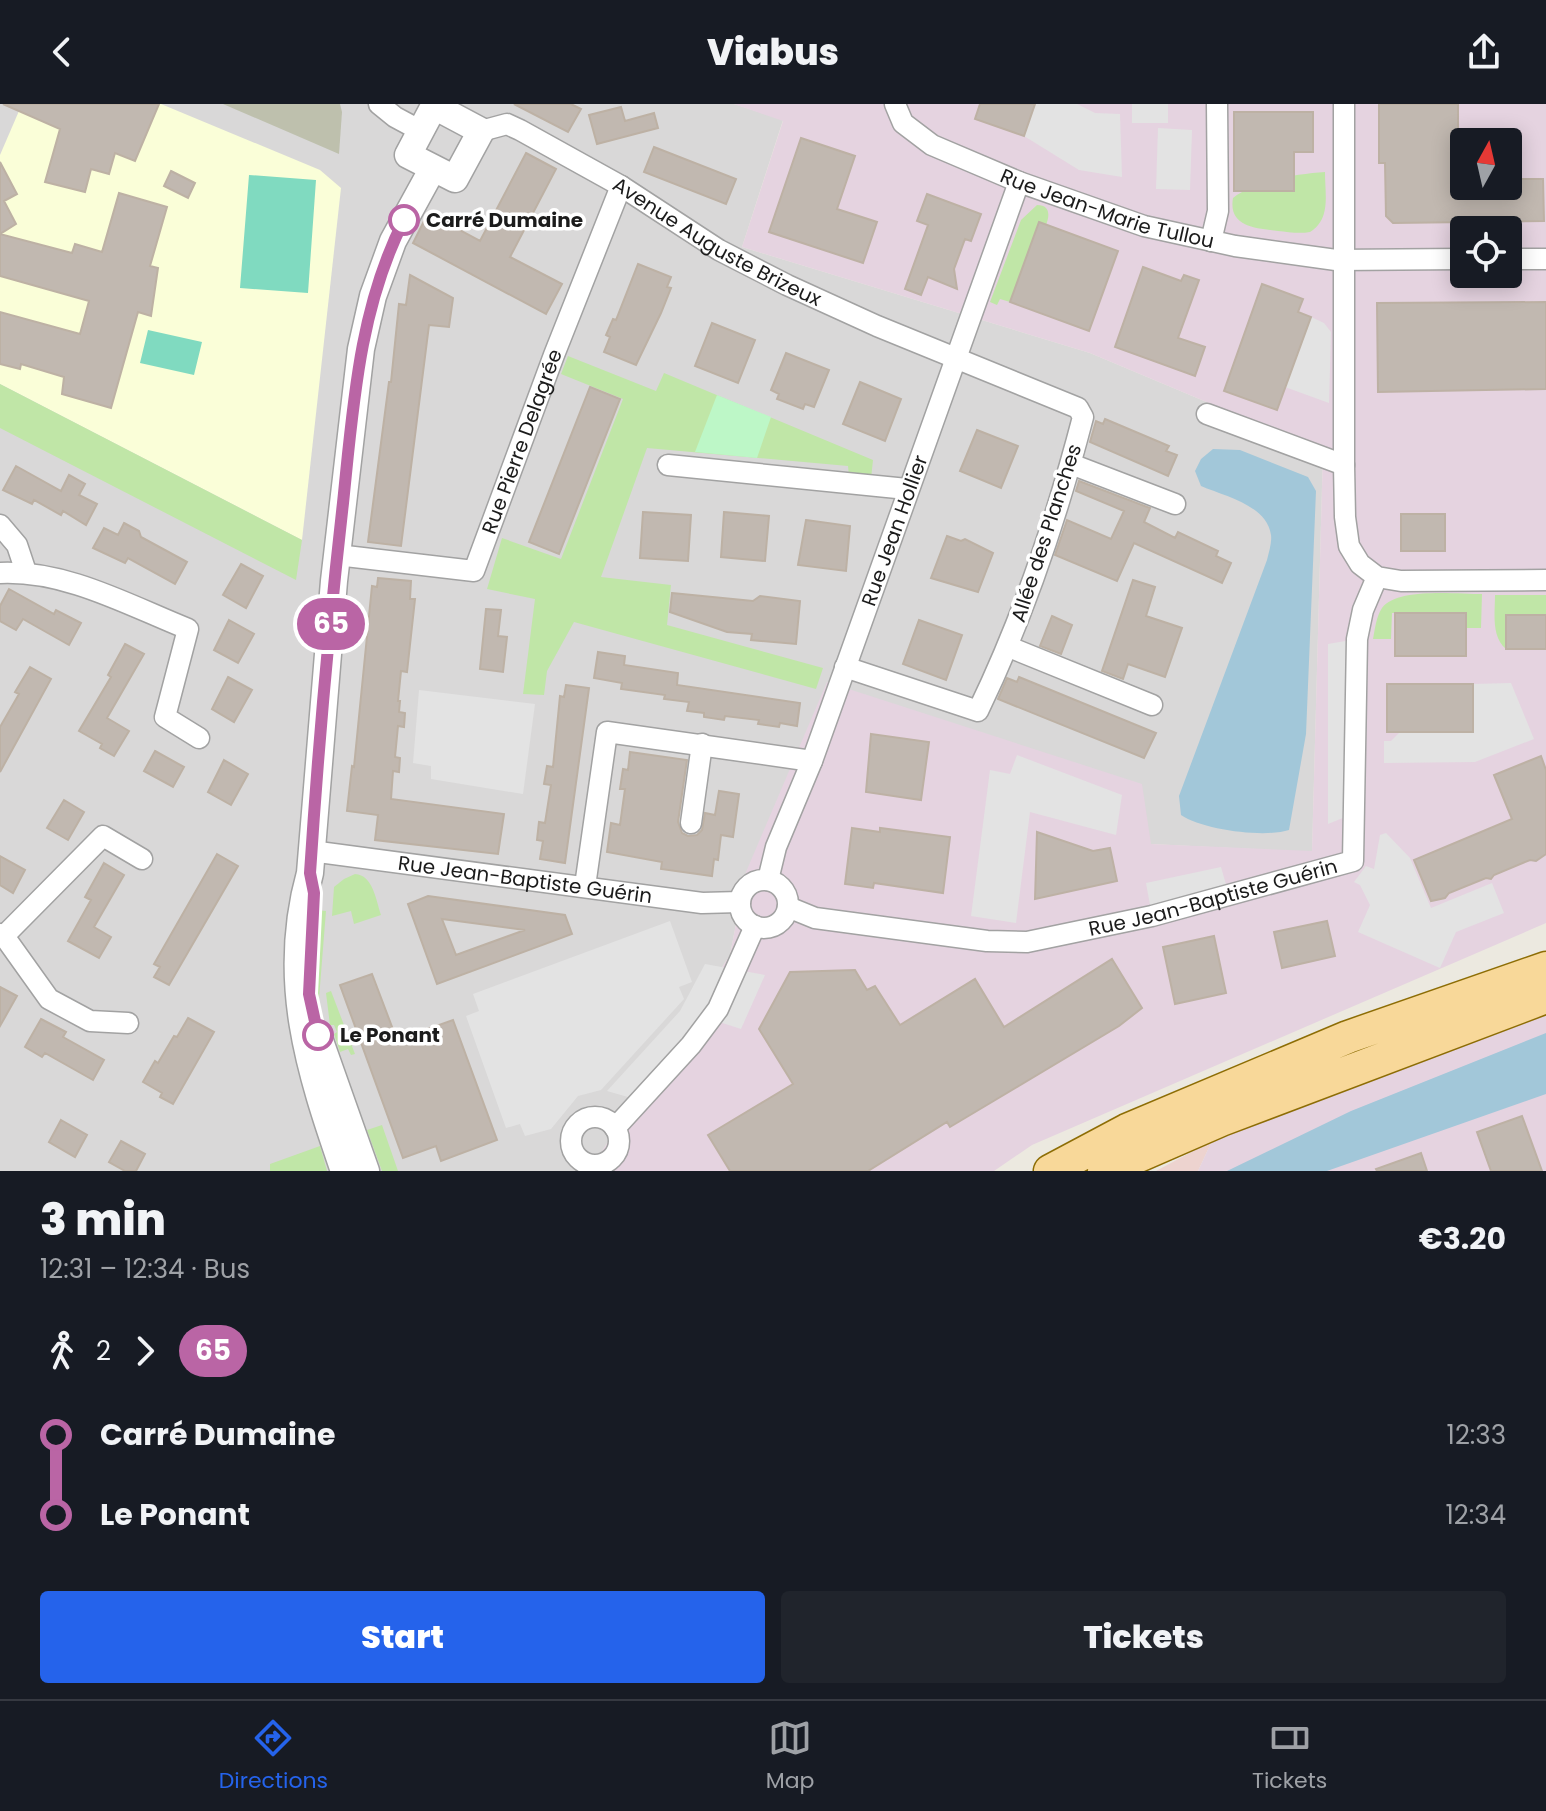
<!DOCTYPE html>
<meta charset="utf-8">
<style>
body{margin:0;font-family:Poppins,sans-serif;background:#20242c;color:#f1f3f6;height:100vh;display:flex;flex-direction:column;font-size:30px;white-space:nowrap}
*{box-sizing:border-box;margin:0}
p{font-size:26px;color:#9ea1a6}
.icon{flex:none;width:44px;height:44px;fill:none;stroke:currentColor;stroke-width:2;stroke-linecap:round;stroke-linejoin:round}
.map{position:relative;height:1067px;overflow:hidden}
.drawer{display:flex;flex-direction:column;background:#171b24;flex:1}
.drawer>*{flex:none}
.badge{padding:0 16px;border-radius:26px;font-size:28px;line-height:52px}
.needle{width:52px;rotate:8deg}
.controls{position:absolute;left:1450px;top:24px;display:grid;gap:16px}
.controls a{display:grid;place-items:center;width:72px;height:72px;border-radius:8px;background:#171b24;box-shadow:0 4px 20px #0003;font-size:40px}
.map>.badge{position:absolute;translate:-50% -50%;box-shadow:0 0 0 4px #fff}
.legs{display:flex;align-items:center;gap:12px;height:88px;padding:0 40px;font-size:26px}
.legs p{margin-inline-start:auto}
.head{display:flex;align-items:center;justify-content:space-between;height:136px;padding:0 40px}
h1{font-size:44px;font-weight:800;line-height:60px}
.button{display:flex;gap:16px;margin-top:auto;padding:16px 40px}
.button a{flex:1;height:92px;border-radius:8px;background:#2563eb;color:#fff;font-size:32px;font-weight:800;line-height:92px;text-align:center}
.button a+a{background:#20242c;color:#f1f3f6}
ul{padding:0 40px;list-style:none}
li{display:flex;align-items:center;gap:28px;height:80px;font-size:30px}
li i{display:grid;place-items:center;width:12px;height:100%;margin:0 10px;background:currentColor}
li i::after{content:'';width:20px;height:20px;margin:-10px;border:6px solid;border-radius:50%;background:#171b24}
li p{margin-inline-start:auto}
li:first-child i{background:linear-gradient(#0000 50%,currentColor 0)}
li:last-child i{background:linear-gradient(currentColor 50%,#0000 0)}
header{display:flex;justify-content:space-between;align-items:center;height:104px;padding:0 40px;background:#171b24;font-size:36px;font-weight:800}
.menu{display:flex;justify-content:space-around;align-items:center;height:112px;border-top:2px solid #363941;background:#171b24;font-size:22px;color:#9ea1a6}
.menu a{display:grid;justify-items:center;gap:4px}
.menu .active{color:#2563eb}
.map>svg:first-child{display:block}
.residential{fill:#d9d8d8}
.commercial{fill:#edd3cf}
.industrial{fill:#e5d3e0;fill-rule:evenodd}
.education{fill:#fafed8}
.construction{fill:#bec0ad}
.grass{fill:#c0e6a7}
.park{fill:#bdf7c7}
.pitch{fill:#80dac0}
.parking{fill:#e3e3e3}
.water{fill:#a2c7d9}
.building{fill:#c1b8b0;stroke:#bdb1a4;stroke-width:2;fill-rule:evenodd}
.lines{fill:none;stroke-linecap:round;stroke-linejoin:round}
.minor-casing{stroke:#a2a2a2;stroke-width:23}
.tertiary-casing{stroke:#a2a2a2;stroke-width:29}
.primary-casing{stroke:#8d6d05;stroke-width:35}
.minor{stroke:#fff;stroke-width:20}
.tertiary{stroke:#fff;stroke-width:26}
.primary{stroke:#f8d899;stroke-width:32}
.line-1-casing{stroke:#fff;stroke-width:18}
.line-1{stroke:#ba65a5;stroke-width:12}
.stop-1-dot{fill:#fff;stroke:#ba65a5;stroke-width:4}
.labels{text-anchor:middle;stroke-width:7;stroke-linejoin:round;paint-order:stroke}
.street-label{font-size:20px;fill:#1b1b1b;stroke:#fff}
.stop-label{font-size:20px;font-weight:bold;fill:#1b1b1b;stroke:#fff;text-anchor:start}
</style>
<header><svg class="icon" aria-label="back" viewBox="0 0 24 24"><path d="M15 5l-7 7 7 7"/></svg>Viabus<svg class="icon" aria-label="share" viewBox="0 0 24 24"><path d="M12 15V3M7 8l5-5 5 5M5 13v7h14v-7"/></svg></header>
<div class="map">
<svg width="1546" height="1067" viewBox="0 0 1546 1067">
<rect width="100%" height="100%" fill="#ece9e0"/>
<path class="residential" d="M 0,0 L 734,0 L 783,16 L 742,143 L 1090,249 L 1323,347 L 1312,748 L 1150,740 L 746,768 L 730,851 L 589,1067 L 0,1067 Z"/>
<path class="commercial" d="M 1212,1037 L 1198,1067 L 1156,1067 Z"/>
<path class="industrial" d="M 734,0 L 1546,0 L 1546,819 L 1032,1041 L 994,1067 L 589,1067 L 730,851 L 746,768 L 827,578 L 1142,680 L 1151,740 L 1312,747 L 1323,347 L 1090,249 L 742,143 L 783,17 ZM 1464,38 L 1508,38 L 1508,82 L 1464,82 ZM 1464,126 L 1508,126 L 1508,170 L 1464,170 Z
M 1546,849 L 1546,1067 L 1198,1067 L 1212,1037 L 1437,895 Z"/>
<path class="education" d="M 22,0 L 161,0 L 320,66 L 341,84 L 302,436 L 0,280 L 0,51 Z"/>
<path class="construction" d="M 223,0 L 340,0 L 342,8 L 339,50 Z"/>
<path class="grass" d="M 1325,68 C 1325,91 1331,115 1310,128 C 1299,130 1288,128 1278,127 C 1256,124 1228,123 1233,94 C 1255,76 1297,70 1325,68 Z
M 1037,101 C 1050,101 1050,111 1046,121 L 1039,119 L 1010,198 L 1000,195 L 997,201 L 990,198 L 1021,116 Z
M 568,252 L 656,287 L 664,269 L 873,356 L 871,375 L 849,372 L 848,362 L 647,344 L 601,473 L 671,481 L 667,521 L 823,564 L 816,585 L 574,518 L 547,567 L 544,591 L 523,590 L 535,495 L 487,485 L 502,434 L 561,455 L 623,295 L 561,270 Z
M 0,280 L 302,436 L 296,476 L 0,324 Z
M 1482,490 L 1481,524 L 1466,524 L 1466,509 L 1392,509 L 1391,535 L 1373,535 C 1375,525 1376,513 1382,504 C 1397,483 1457,490 1482,490 Z
M 1495,491 L 1546,491 L 1546,511 L 1506,511 L 1506,545 C 1491,532 1495,509 1495,491 Z
M 355,770 C 373,771 376,796 381,811 L 354,820 L 351,807 L 332,812 L 334,783 L 344,775 Z
M 317,806 L 326,807 L 318,907 L 312,875 Z
M 331,887 L 355,950 L 351,951 L 348,945 L 340,948 L 334,930 L 337,928 L 334,921 L 330,921 L 326,889 Z
M 382,1021 L 398,1067 L 382,1067 L 367,1026 Z
M 320,1042 L 327,1067 L 270,1067 L 270,1060 Z"/>
<path class="park" d="M 717,291 L 771,313 L 757,354 L 695,348 Z"/>
<path class="pitch" d="M 249,71 L 316,76 L 308,189 L 240,184 Z
M 148,226 L 202,238 L 194,271 L 140,259 Z"/>
<path class="parking" d="M 1035,0 L 1077,0 L 1095,9 L 1120,10 L 1122,73 L 1079,66 L 1024,32 Z
M 1132,0 L 1168,0 L 1168,19 L 1132,19 Z
M 1158,24 L 1192,26 L 1190,86 L 1156,85 Z
M 1311,213 L 1324,219 L 1331,228 L 1329,299 L 1285,283 Z
M 1357,535 L 1355,709 L 1328,720 L 1328,540 Z
M 1511,579 L 1534,635 L 1475,658 L 1384,659 L 1384,637 L 1391,637 L 1399,629 L 1472,628 L 1473,580 Z
M 419,586 L 535,600 L 523,690 L 431,675 L 431,662 L 413,659 Z
M 1017,651 L 1122,691 L 1116,731 L 1030,708 L 1016,819 L 971,812 L 990,666 L 1010,670 Z
M 1386,729 L 1410,754 L 1431,804 L 1492,779 L 1504,809 L 1456,828 L 1440,864 L 1358,828 L 1370,801 L 1360,781 L 1354,778 L 1366,762 L 1374,765 L 1380,731 Z
M 1221,763 L 1229,791 L 1152,812 L 1146,779 Z
M 670,817 L 692,878 L 679,883 L 684,895 L 601,986 L 578,992 L 551,1025 L 525,1032 L 520,1020 L 506,1024 L 466,912 L 479,907 L 473,890 Z
M 705,860 L 765,871 L 741,925 L 701,912 L 691,926 L 628,993 L 607,987 L 680,907 Z"/>
<path class="water" d="M 1213,345 L 1240,346 L 1308,373 L 1316,387 L 1306,630 L 1289,726 C 1265,734 1203,726 1181,711 L 1179,692 L 1267,456 C 1269,448 1272,438 1271,431 C 1267,401 1224,392 1201,382 L 1195,367 L 1201,355 Z
M 1546,929 L 1546,990 L 1327,1067 L 1227,1067 L 1351,1007 Z"/>
<path class="building" d="M 3,0 L 159,0 L 135,57 L 115,49 L 109,70 L 91,65 L 85,88 L 45,78 L 60,25 Z
M 514,0 L 571,0 L 581,5 L 568,28 Z
M 980,0 L 1035,0 L 1024,32 L 975,15 Z
M 1379,0 L 1458,0 L 1458,76 L 1464,76 L 1464,82 L 1508,82 L 1508,75 L 1543,75 L 1544,117 L 1393,119 L 1386,112 L 1385,59 L 1379,59 Z
M 621,3 L 625,17 L 654,9 L 658,24 L 597,40 L 589,11 Z
M 1234,8 L 1313,8 L 1313,48 L 1294,48 L 1294,87 L 1234,87 Z
M 801,34 L 855,52 L 837,105 L 877,118 L 863,159 L 769,128 Z
M 654,43 L 736,75 L 726,100 L 644,68 Z
M 526,49 L 556,65 L 510,153 L 562,180 L 546,210 L 413,139 L 428,109 L 480,137 Z
M 0,58 L 17,90 L 4,97 L 16,120 L 0,130 Z
M 171,67 L 195,79 L 188,94 L 164,82 Z
M 119,89 L 167,103 L 150,162 L 158,164 L 151,212 L 138,208 L 111,304 L 62,290 L 64,273 L 21,260 L 20,265 L 0,260 L 0,208 L 80,230 L 89,197 L 0,172 L 0,130 L 72,149 L 75,140 L 102,148 Z
M 927,90 L 981,110 L 971,137 L 965,135 L 954,165 L 957,185 L 928,173 L 921,191 L 905,185 L 928,121 L 917,117 Z
M 1039,118 L 1118,147 L 1089,227 L 1010,198 Z
M 638,160 L 671,173 L 667,183 L 671,184 L 661,209 L 636,261 L 604,248 L 610,233 L 606,231 L 613,215 L 616,216 Z
M 1143,163 L 1181,177 L 1184,171 L 1199,176 L 1178,234 L 1205,243 L 1195,272 L 1115,243 Z
M 410,171 L 453,194 L 449,223 L 429,221 L 401,442 L 368,438 L 389,278 L 391,278 L 399,200 L 406,201 Z
M 1262,180 L 1303,195 L 1298,208 L 1311,213 L 1277,306 L 1224,287 Z
M 1546,198 L 1546,285 L 1378,288 L 1377,199 Z
M 712,219 L 755,236 L 738,279 L 695,262 Z
M 786,249 L 829,266 L 814,303 L 805,300 L 803,305 L 777,295 L 779,290 L 771,286 Z
M 860,278 L 901,295 L 885,337 L 843,320 Z
M 590,283 L 620,295 L 559,450 L 529,438 Z
M 1105,315 L 1169,342 L 1166,347 L 1177,351 L 1168,372 L 1090,338 L 1096,317 L 1103,320 Z
M 977,326 L 1018,342 L 1001,384 L 960,367 Z
M 16,362 L 61,387 L 69,371 L 85,380 L 79,391 L 97,400 L 86,421 L 63,407 L 61,411 L 34,396 L 32,400 L 3,386 Z
M 1079,377 L 1150,404 L 1144,418 L 1175,434 L 1178,428 L 1218,447 L 1216,452 L 1231,459 L 1222,479 L 1134,439 L 1117,477 L 1055,451 L 1067,416 L 1111,435 L 1124,407 L 1076,387 Z
M 643,408 L 691,411 L 688,457 L 640,454 Z
M 724,408 L 769,412 L 765,457 L 721,453 Z
M 1401,410 L 1445,410 L 1445,447 L 1401,447 Z
M 806,416 L 850,422 L 846,467 L 798,461 Z
M 124,419 L 139,427 L 141,433 L 187,458 L 175,480 L 128,454 L 125,459 L 93,444 L 104,424 L 118,431 Z
M 947,432 L 961,437 L 965,435 L 993,449 L 978,488 L 931,474 Z
M 241,460 L 263,472 L 246,504 L 223,491 Z
M 378,474 L 411,477 L 410,495 L 415,495 L 407,568 L 401,567 L 398,597 L 400,597 L 399,608 L 405,609 L 404,623 L 398,622 L 395,653 L 400,654 L 399,668 L 393,667 L 391,695 L 504,710 L 498,750 L 375,736 L 378,711 L 347,707 L 352,662 L 354,663 L 372,482 L 377,483 Z
M 1133,476 L 1155,483 L 1146,512 L 1182,524 L 1165,573 L 1128,560 L 1123,575 L 1102,567 Z
M 9,485 L 54,510 L 56,506 L 81,519 L 69,541 L 23,515 L 16,526 L 0,517 L 0,502 Z
M 672,489 L 753,497 L 760,492 L 800,497 L 796,540 L 751,536 L 752,530 L 727,528 L 670,508 Z
M 486,505 L 501,506 L 498,532 L 507,533 L 503,568 L 480,565 Z
M 1395,509 L 1466,509 L 1466,552 L 1395,552 Z
M 1506,511 L 1546,511 L 1546,545 L 1506,545 Z
M 1052,512 L 1072,521 L 1061,550 L 1040,542 Z
M 229,516 L 254,530 L 238,559 L 214,546 Z
M 919,516 L 962,531 L 946,576 L 903,560 Z
M 125,540 L 144,550 L 107,614 L 129,627 L 114,652 L 100,644 L 102,640 L 79,627 L 111,573 L 108,571 Z
M 598,548 L 625,552 L 624,561 L 678,569 L 677,581 L 800,599 L 797,622 L 780,619 L 779,623 L 758,620 L 759,616 L 725,612 L 724,616 L 704,613 L 704,609 L 687,607 L 689,598 L 664,595 L 665,591 L 621,585 L 622,579 L 594,574 Z
M 30,563 L 51,575 L 0,668 L 0,623 L 19,590 L 15,588 Z
M 228,573 L 252,586 L 234,618 L 212,605 Z
M 1019,573 L 1156,629 L 1144,654 L 998,595 L 1007,574 L 1017,578 Z
M 1387,580 L 1473,580 L 1473,628 L 1387,628 Z
M 566,581 L 589,584 L 565,759 L 540,755 L 543,737 L 537,736 L 539,718 L 545,719 L 551,681 L 544,680 L 547,662 L 553,663 L 560,592 L 564,593 Z
M 871,630 L 929,638 L 921,696 L 866,688 Z
M 155,647 L 184,663 L 173,683 L 144,667 Z
M 630,648 L 687,656 L 678,718 L 682,729 L 688,732 L 697,731 L 702,726 L 705,709 L 715,711 L 719,687 L 739,690 L 733,733 L 721,731 L 718,756 L 714,755 L 712,772 L 661,765 L 662,758 L 607,748 L 611,719 L 620,721 L 625,685 L 620,685 L 623,665 L 628,666 Z
M 1541,652 L 1546,666 L 1546,750 L 1536,757 L 1530,756 L 1494,771 L 1491,775 L 1486,774 L 1449,789 L 1445,794 L 1431,797 L 1414,756 L 1512,715 L 1494,671 Z
M 224,656 L 248,670 L 231,701 L 208,688 Z
M 64,696 L 84,708 L 68,736 L 47,724 Z
M 852,724 L 880,728 L 880,724 L 950,733 L 943,789 L 874,779 L 873,784 L 845,780 Z
M 1037,728 L 1093,747 L 1110,744 L 1117,777 L 1035,795 Z
M 217,750 L 238,762 L 169,881 L 154,873 L 160,863 L 154,860 Z
M 0,752 L 25,766 L 13,789 L 0,781 Z
M 104,759 L 124,771 L 94,823 L 111,833 L 99,854 L 68,837 L 91,796 L 85,793 Z
M 428,792 L 565,811 L 572,830 L 437,880 L 408,800 ZM 442,815 L 525,826 L 456,851 Z
M 1327,817 L 1335,852 L 1282,864 L 1274,828 Z
M 1214,832 L 1226,889 L 1175,900 L 1163,843 Z
M 1112,855 L 1142,904 L 1119,922 L 950,1023 L 947,1018 L 868,1067 L 730,1067 L 708,1031 L 793,980 L 759,925 L 790,868 L 855,866 L 867,886 L 875,882 L 900,921 L 975,875 L 1004,923 Z
M 372,870 L 397,936 L 453,916 L 497,1036 L 441,1057 L 436,1042 L 403,1054 L 340,881 Z
M 0,883 L 17,892 L 0,922 Z
M 188,914 L 214,928 L 173,1000 L 160,993 L 162,989 L 143,978 L 155,957 L 158,959 L 174,932 L 177,933 Z
M 41,915 L 66,928 L 63,933 L 104,956 L 93,976 L 45,949 L 42,953 L 25,943 Z
M 1522,1012 L 1542,1067 L 1491,1067 L 1477,1028 Z
M 61,1016 L 87,1031 L 75,1053 L 49,1038 Z
M 121,1037 L 145,1050 L 136,1067 L 125,1067 L 109,1058 Z
M 1421,1049 L 1427,1067 L 1377,1067 L 1376,1065 Z"/>
<g class="lines">
<defs>
<g id="minor">
<path d="M 379,0 L 395,13 L 421,27"/>
<path id="s1" d="M 895,0 L 903,19 L 932,41 L 1019,78 L 1144,122 L 1235,142 L 1336,156 L 1464,155"/>
<path d="M 1344,0 L 1344,361 L 1345,413 L 1349,442 L 1360,460 L 1377,473 L 1401,477 L 1546,476"/>
<path id="s2" d="M 481,27 L 507,20 L 520,26 L 621,82 L 719,146 L 787,181 L 877,222 L 1078,304 L 1083,313 C 1057,413 1023,514 978,607 L 845,563"/>
<path d="M 1211,137 L 1218,107 L 1217,0"/>
<path d="M 1508,155 L 1546,155"/>
<path d="M 1207,310 L 1344,361"/>
<path d="M 1071,360 L 1175,400"/>
<path d="M 668,361 L 907,385"/>
<path d="M 0,421 L 17,441 L 26,468"/>
<path id="s3" d="M 337,451 L 474,467 L 554,251 L 621,82"/>
<path d="M 0,469 C 66,466 128,501 188,525 L 165,613 L 199,634"/>
<path d="M 1009,543 L 1152,601"/>
<path d="M 691,719 L 702,640"/>
<path id="s4" d="M 311,747 L 702,799 L 740,798"/>
<path id="s5" d="M 768,776 L 776,743 L 812,657 L 1019,78"/>
<circle cx="764" cy="800" r="24"/>
<path d="M 585,782 L 607,628 L 812,657"/>
<path id="s6" d="M 788,803 L 815,814 L 987,837 L 1027,838 L 1152,812 L 1353,757 L 1357,535 L 1363,506 L 1377,473"/>
<path d="M 0,830 L 4,832 L 49,895 L 90,917 L 128,919"/>
<path d="M 4,832 L 103,732 L 142,755"/>
<circle cx="595" cy="1037" r="24"/>
<path d="M 615,1024 L 691,941 L 718,905 L 755,822"/>
</g>
<path id="tertiary" d="M 434,2 L 481,27 L 455,75 L 408,51 Z
M 319,934 L 366,1067
M 344,1067 C 309,966 280,876 310,769 L 334,477 L 361,245 L 373,192 L 393,137 L 433,64"/>
<path id="primary" d="M 1050,1067 L 1127,1026 L 1348,933 L 1546,864
M 1104,1067 L 1221,1016 L 1546,893"/>
</defs>
<use href="#minor" class="minor-casing"/>
<use href="#tertiary" class="tertiary-casing"/>
<use href="#primary" class="primary-casing"/>
<use href="#minor" class="minor"/>
<use href="#tertiary" class="tertiary"/>
<use href="#primary" class="primary"/>
</g>
<g class="lines">
<defs>
<path id="line-1" d="M 318,931 L 309,890 L 314,789 L 310,769 C 318,646 329,522 343,399 C 353,303 359,204 404,116"/>
</defs>
<use href="#line-1" class="line-1-casing"/>
<use href="#line-1" class="line-1"/>
</g>
<g class="stop-1-dot">
<circle cx="404" cy="116" r="14"/>
<circle cx="318" cy="931" r="14"/>
</g>
<g class="labels">
<g class="street-label">
<text dy="7" stroke="none"><textPath href="#s1" startOffset="244">Rue Jean-Marie Tullou</textPath></text>
<text dy="7" stroke="none"><textPath href="#s2" startOffset="268">Avenue Auguste Brizeux</textPath></text>
<text dy="7" stroke="none"><textPath href="#s3" startOffset="276">Rue Pierre Delagrée</textPath></text>
<text dy="7" stroke="none"><textPath href="#s5" startOffset="372">Rue Jean Hollier</textPath></text>
<text transform="translate(1046 429) rotate(-72)" y="7">Allée des Planches</text>
<text dy="7" stroke="none"><textPath href="#s4" startOffset="216">Rue Jean-Baptiste Guérin</textPath></text>
<text dy="7" stroke="none"><textPath href="#s6" startOffset="434">Rue Jean-Baptiste Guérin</textPath></text>
</g>
<g class="stop-label">
<text x="426" y="123">Carré Dumaine</text>
<text x="340" y="938">Le Ponant</text>
</g>
</g>
</svg>
<div class="controls">
<a><svg class="needle" viewBox="-14 -14 28 28"><path d="M0-13l5 13h-10z" fill="#e53935"/><path d="M0 13l5-13h-10z" fill="#9ea1a6"/></svg></a>
<a><svg class="icon" aria-label="locate" viewBox="0 0 24 24"><circle cx="12" cy="12" r="6"/><path d="M12 2v4M12 18v4M2 12h4M18 12h4"/></svg></a>
</div>
<b class="badge" style="left:331px;top:520px;background:#ba65a5;color:#fff">65</b>
</div>
<section class="drawer">
<div class="head"><div><h1>3 min</h1><p>12:31 – 12:34 · Bus</p></div><b>€3.20</b></div>
<div class="legs"><svg class="icon" aria-label="walk" viewBox="0 0 24 24"><circle cx="13" cy="4" r="2"/><path d="M13 8l-2 6 4 7M11 14l-3 7M7 12l3-4h3l4 4"/></svg>2<svg class="icon" aria-label="forward" viewBox="0 0 24 24"><path d="M9 5l7 7-7 7"/></svg><b class="badge" style="background:#ba65a5;color:#fff">65</b></div>
<ul>
<li><i style="color:#ba65a5"></i><b>Carré Dumaine</b><p>12:33</p></li>
<li><i style="color:#ba65a5"></i><b>Le Ponant</b><p>12:34</p></li>
</ul>
<div class="button"><a>Start</a><a>Tickets</a></div>
</section>
<nav class="menu">
<a class="active"><svg class="icon" aria-label="directions" viewBox="0 0 24 24"><path d="M12 3l9 9-9 9-9-9zM9 14v-3h6M13 9l2 2-2 2"/></svg>Directions</a>
<a><svg class="icon" aria-label="map" viewBox="0 0 24 24"><path d="M3 6l6-2 6 2 6-2v14l-6 2-6-2-6 2zM9 4v14M15 6v14"/></svg>Map</a>
<a><svg class="icon" aria-label="tickets" viewBox="0 0 24 24"><path d="M3 7h18v10H3zM15 7v10"/></svg>Tickets</a>
</nav>
